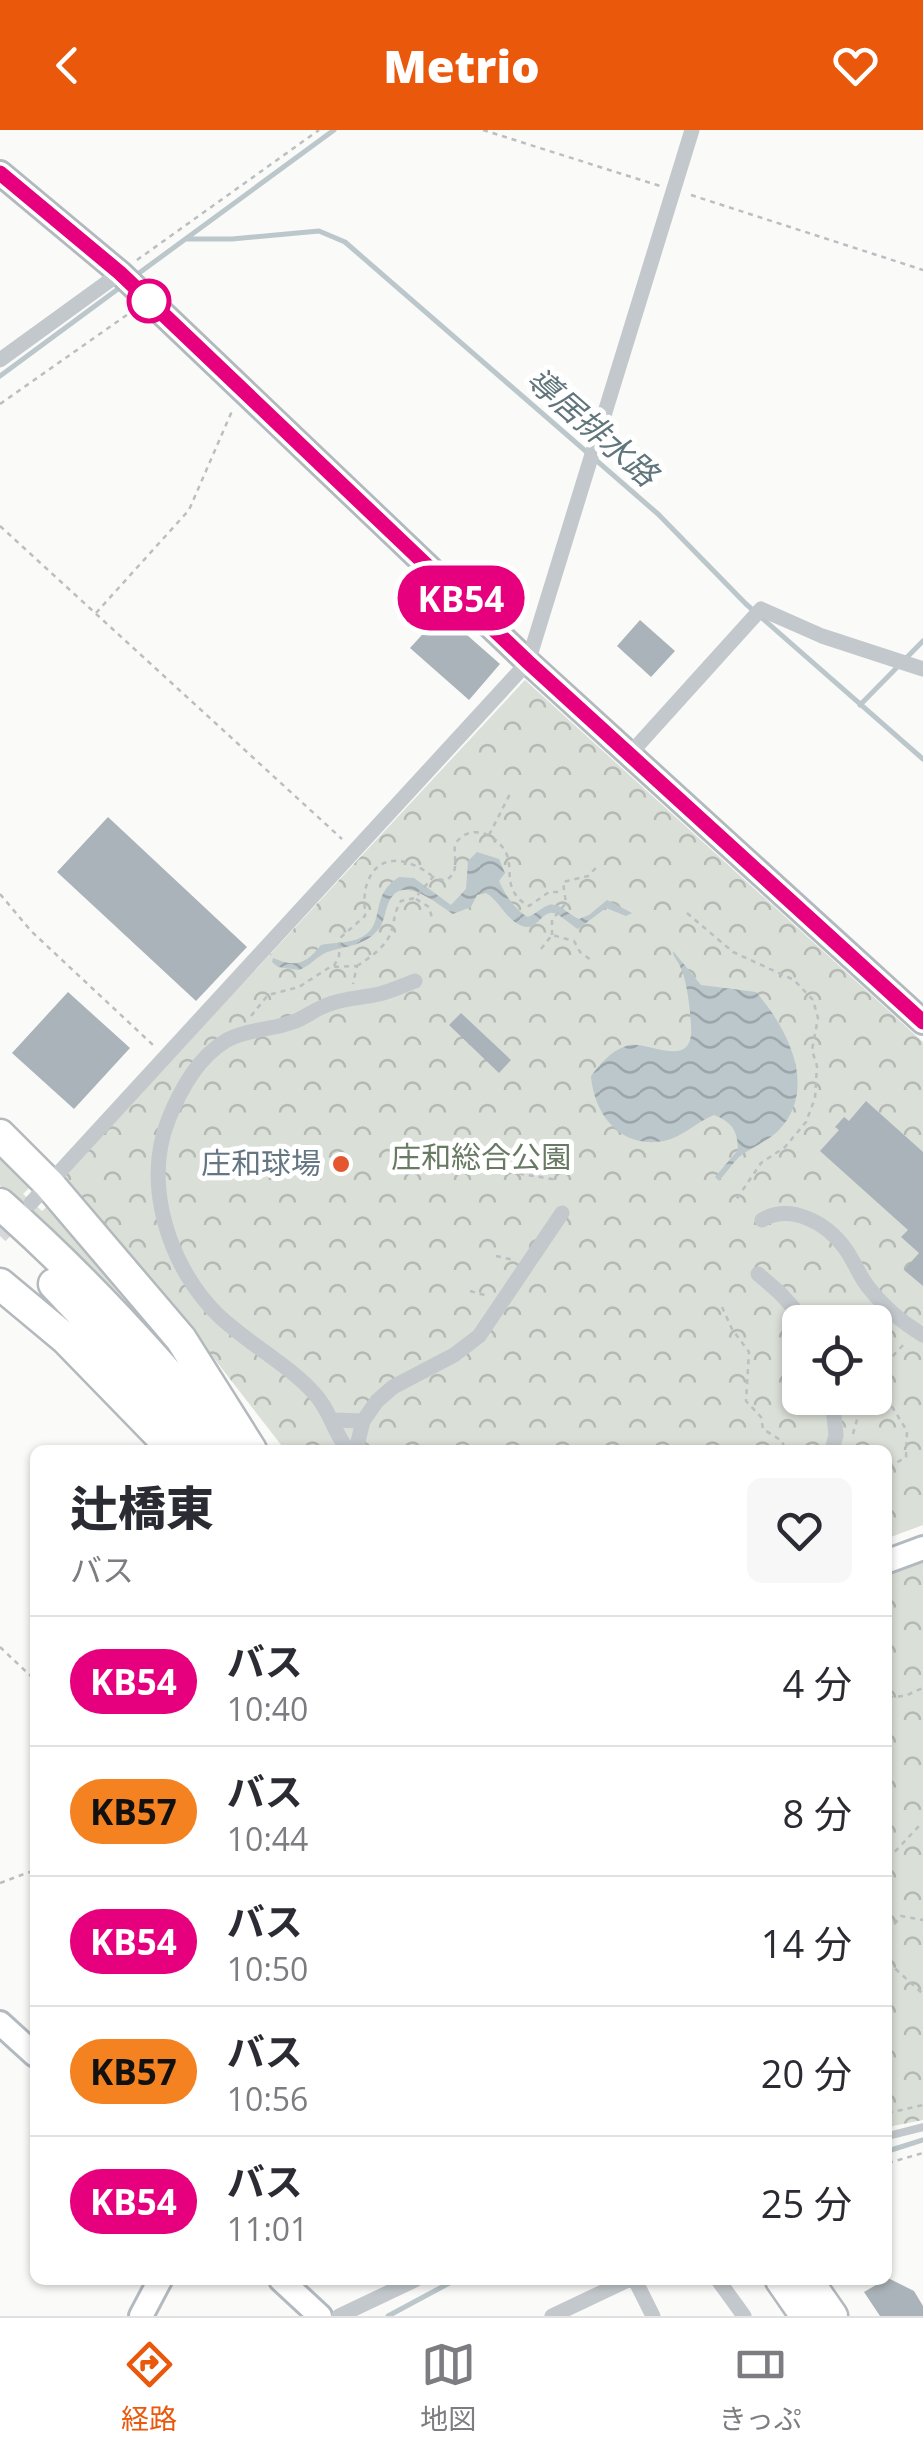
<!DOCTYPE html>
<html lang="ja">
<meta charset="utf-8">
<style>
body{margin:0;font-family:"Open Sans","Noto Sans JP",sans-serif;background:#f7f7f7;color:#2b2b33;height:100vh;display:flex;flex-direction:column;font-size:38px;white-space:nowrap}
*{box-sizing:border-box;margin:0}
p{font-size:32px;color:#7c7c81}
.icon{flex:none;width:55px;height:55px;fill:none;stroke:currentColor;stroke-width:2;stroke-linecap:round;stroke-linejoin:round}
.map{position:relative;flex:1;overflow:hidden}
.drawer{position:absolute;left:30px;top:1315px;width:862px;height:840px;display:flex;flex-direction:column;background:#fff;border-radius:15px;box-shadow:0 2px 8px #0004}
.drawer>*{flex:none}
.badge{padding:0 20px;border-radius:32px;font-size:35px;line-height:65px}
.fabs{position:absolute;left:782px;top:1175px;display:grid;gap:20px}
.fabs a{display:grid;place-items:center;width:110px;height:110px;border-radius:15px;background:#fff;box-shadow:0 2px 8px #0004;font-size:50px}
.map>.badge{position:absolute;translate:-50% -50%;box-shadow:0 0 0 5px #fff}
.round{display:grid;place-items:center;flex:none;width:105px;height:105px;border-radius:15px;background:#f7f7f7}
.headline{display:flex;align-items:center;justify-content:space-between;height:170px;padding:0 40px}
h1{font-size:48px;font-weight:800;line-height:75px}
ul{padding:0;list-style:none}
li{display:flex;align-items:center;gap:30px;height:130px;padding:0 40px;border-top:2px solid #e1e1e2}
li div{flex:1}
li b{display:block;font-size:38px}
li em{font-style:normal}
li .badge{min-width:110px;font-weight:700;text-align:center}
header{display:flex;justify-content:space-between;align-items:center;height:130px;padding:0 40px;background:#ea580c;color:#fff;font-size:45px;font-weight:800}
.dock{display:flex;justify-content:space-around;align-items:center;height:140px;border-top:2px solid #e1e1e2;background:#fff;font-size:28px;color:#7c7c81}
.dock a{display:grid;justify-items:center;gap:5px}
.dock .on{color:#ea580c}
.map>svg:first-child{display:block}
.grass{fill:#dadfd7}
.park{fill:url(#park-crowns);fill-rule:evenodd}
.water{fill:url(#water-waves)}
.lines{fill:none;stroke-linecap:round;stroke-linejoin:round}
.stream{stroke:#bbc7cb;stroke-width:5}
.building{fill:#aab3b9}
.street-tunnel{stroke:#d5d9db;stroke-width:15;stroke-dasharray:15 8;stroke-linecap:butt}
.secondary-casing{stroke:#b3babf;stroke-width:28}
.highway-casing{stroke:#b4b9bd;stroke-width:35}
.path{stroke:#bbbfc2;stroke-width:2.5;stroke-dasharray:5 5;stroke-linecap:butt}
.lane{stroke:#c3c8cc;stroke-width:8}
.street{stroke:#c3c8cc;stroke-width:15}
.secondary{stroke:#fff;stroke-width:22}
.highway{stroke:#fff;stroke-width:30}
.line-casing{stroke:#fff;stroke-width:22}
.line{stroke:#e6007e;stroke-width:15}
.stop-dot{fill:#fff;stroke:#e6007e;stroke-width:5}
.poi-dot{fill:#e4572e;stroke:#fff;stroke-width:4}
.labels{text-anchor:middle;stroke-width:10;stroke-linejoin:round;paint-order:stroke}
.park-label{font-size:30px;fill:#687a64;stroke:#fff}
.poi-label{font-size:30px;fill:#657683;stroke:#fff;text-anchor:end}
.water-label{font-size:32px;font-style:italic;fill:#60757c;stroke:#fff}
</style>
<header><svg class="icon" aria-label="back" viewBox="0 0 24 24"><path d="M15 5l-7 7 7 7"/></svg>Metrio<svg class="icon" aria-label="heart" viewBox="0 0 24 24"><path d="M12 20l-8-8c-3-5 5-10 8-4 3-6 11-1 8 4z"/></svg></header>
<div class="map">
<svg width="923" height="2186" viewBox="0 0 923 2186">
<defs>
<pattern id="park-crowns" width="20" height="18" patternUnits="userSpaceOnUse" patternTransform="scale(2.5)"><rect width="20" height="18" fill="#dadfd7"/><path d="M2 6a3 3 0 1 1 6 0M12 15a3 3 0 1 1 6 0" fill="none" stroke="#b4b9b4"/></pattern>
<pattern id="water-waves" width="16" height="10" patternUnits="userSpaceOnUse" patternTransform="scale(2.5)"><rect width="16" height="10" fill="#bbc7cb"/><path d="M0 5q4-4 8 0t8 0" fill="none" stroke="#9ca6aa"/></pattern>
</defs>
<rect width="100%" height="100%" fill="#fafaf8"/>
<path class="grass" d="M 0,1016 L 34,1053 L 23,1064 L 42,1081 L 53,1071 L 115,1143 L 246,1320 L 33,1085 L 0,1055 Z"/>
<path class="park" d="M 525,550 L 923,912 L 923,1395 L 888,1408 L 888,1320 L 285,1320 L 199,1209 L 62,1048 ZM 800,1192 L 875,1192 L 875,1268 L 800,1268 Z
M 923,1433 L 923,1990 L 888,1997 L 888,1445 Z"/>
<path class="water" d="M 477,722 L 499,729 L 505,743 L 499,751 C 506,766 513,777 527,787 C 536,785 541,777 549,775 C 559,772 570,786 579,789 L 589,785 L 607,770 L 632,783 L 626,786 L 606,778 L 578,799 C 570,795 558,781 550,783 C 538,786 537,801 522,796 C 506,790 500,771 486,763 L 477,765 L 471,777 L 453,784 C 437,774 400,741 388,774 C 384,784 384,795 376,802 C 362,817 342,816 325,823 C 315,828 310,836 299,840 L 278,837 L 272,832 L 273,828 C 296,838 306,834 321,815 C 335,812 349,814 362,807 C 387,793 368,766 399,747 L 414,748 L 451,775 L 466,759 L 468,731 Z
M 673,821 L 701,855 L 756,862 C 788,899 819,959 778,1001 C 767,1012 751,1017 739,1027 C 732,1034 726,1043 719,1051 L 715,1047 L 738,1020 C 738,1001 732,992 714,985 C 696,992 683,1007 664,1011 C 620,1019 594,984 591,946 C 600,934 611,921 626,916 C 645,908 695,944 691,895 C 690,878 687,849 679,834 C 676,829 673,826 673,821 Z"/>
<g class="lines">
<path class="stream" d="M 186,109 L 232,109 L 319,101 L 345,112 L 658,384 L 746,474 L 923,629
M 135,146 L 334,0
M 0,246 L 122,156
M 860,575 L 923,511
M 888,2021 L 923,2010
M 388,2186 L 455,2150"/>
</g>
<path class="building" d="M 442,483 L 500,534 L 469,570 L 410,518 Z
M 640,490 L 675,521 L 651,547 L 617,516 Z
M 108,687 L 247,817 L 196,871 L 57,742 Z
M 68,862 L 130,918 L 74,979 L 12,923 Z
M 461,883 L 511,930 L 499,943 L 449,895 Z
M 866,971 L 923,1022 L 923,1156 L 904,1140 L 919,1123 L 901,1107 L 908,1100 L 820,1021 L 839,1000 L 835,997 L 844,987 L 849,991 Z
M 888,2148 L 914,2161 L 923,2176 L 923,2186 L 880,2186 L 864,2162 Z"/>
<g class="lines">
<path class="street-tunnel" d="M 0,1106 L 18,1087"/>
<defs>
<path id="secondary" d="M 0,43 L 120,143 L 528,532 L 923,892
M 888,1431 L 923,1418
M 0,1893 L 35,1925
M 281,2150 L 320,2186
M 141,2186 L 160,2150"/>
<path id="highway" d="M 0,1005 L 49,1054 L 181,1209 L 251,1320
M 0,1074 C 84,1148 161,1232 231,1319
M 0,1154 L 66,1209 L 174,1320
M 54,1154 L 166,1273 L 202,1320
M 781,2150 L 806,2186
M 807,2150 L 832,2186"/>
</defs>
<use href="#secondary" class="secondary-casing"/>
<use href="#highway" class="highway-casing"/>
<path class="path" d="M 483,0 L 660,56
M 691,65 L 923,140
M 137,130 L 319,0
M 0,274 L 131,182
M 0,396 L 342,709
M 96,483 L 189,380 L 232,281
M 489,705 L 511,662
M 0,764 L 31,801 L 153,915
M 416,769 L 429,777 L 432,788
M 687,783 L 733,822 L 794,850 L 813,870 L 818,888 L 812,920 L 817,936 L 815,968 L 806,992 L 785,1017 L 761,1033 L 736,1070
M 552,805 L 552,790 L 566,773 L 563,752 L 588,746 L 596,738
M 541,819 L 552,805 L 574,811 L 580,822 L 591,830
M 334,836 L 339,826 L 340,808 L 365,786 C 365,776 363,764 367,754 C 378,720 411,729 432,746
M 357,836 C 369,828 383,819 390,805 C 395,793 393,783 401,771 L 415,768 L 433,747 L 445,751 C 461,741 453,730 455,714 C 470,692 498,704 507,725 C 511,736 508,747 512,758 C 516,767 520,771 529,776 L 549,762 L 563,762
M 251,886 L 268,865 L 299,857 L 330,837 L 357,836 L 353,854
M 509,1042 L 558,1050
M 496,1126 L 514,1130
M 470,1161 L 488,1166
M 722,1177 L 732,1199 L 749,1222 L 746,1271 L 761,1287 L 763,1299 L 782,1311 L 785,1320
M 875,1234 L 889,1230 L 905,1213
M 875,1266 L 891,1275 L 907,1301 L 906,1327 L 888,1338
M 853,1304 L 863,1268
M 0,1517 L 35,1550
M 888,1567 L 905,1566 L 923,1558
M 888,1729 L 920,1695
M 0,1753 L 35,1740
M 888,1802 L 901,1786 L 923,1790
M 888,1832 L 923,1864
M 888,1983 L 923,1975
M 888,2033 L 923,2023"/>
<path class="lane" d="M 888,2006 L 923,1997"/>
<path class="street" d="M 0,230 L 120,143
M 629,625 L 761,479 L 822,506 L 923,539
M 31,1073 L 528,532 L 692,0
M 762,1090 C 791,1073 826,1093 844,1117 C 854,1130 859,1146 869,1158 C 883,1176 903,1193 923,1205
M 758,1144 L 780,1163 L 806,1192
M 332,1290 L 363,1291 L 356,1320
M 363,1291 L 377,1271 L 393,1257 L 454,1225 L 479,1206 L 562,1083
M 348,1320 C 333,1302 330,1279 313,1262 C 285,1232 247,1213 218,1185 C 169,1137 142,1054 169,988 C 181,959 198,927 227,910 C 248,899 271,900 293,892 C 305,888 315,879 327,875 C 343,868 362,868 379,864 C 392,861 404,855 415,851
M 832,1320 L 836,1305 L 832,1268
M 635,2150 L 653,2186
M 718,2150 L 744,2186
M 339,2186 L 415,2150
M 552,2186 L 628,2150"/>
<use href="#secondary" class="secondary"/>
<use href="#highway" class="highway"/>
</g>
<g class="lines">
<defs>
<path id="line" d="M 0,43 L 120,143 L 528,532 L 923,892"/>
</defs>
<use href="#line" class="line-casing"/>
<use href="#line" class="line"/>
</g>
<circle class="stop-dot" cx="149" cy="171" r="20"/>
<circle class="poi-dot" cx="341" cy="1034" r="10"/>
<g class="labels">
<g class="park-label">
<text x="481" y="1038">庄和総合公園</text>
</g>
<g class="poi-label">
<text x="321" y="1044">庄和球場</text>
</g>
<g class="water-label">
<text transform="translate(592 297) rotate(41)" y="11">導居排水路</text>
</g>
</g>
</svg>
<div class="fabs">
<a><svg class="icon" aria-label="locate" viewBox="0 0 24 24"><circle cx="12" cy="12" r="6"/><path d="M12 2v4M12 18v4M2 12h4M18 12h4"/></svg></a>
</div>
<b class="badge" style="left:461px;top:468px;background:#e6007e;color:#fff">KB54</b>
<section class="drawer">
<div class="headline"><div><h1>辻橋東</h1><p>バス</p></div><a class="round"><svg class="icon" aria-label="heart" viewBox="0 0 24 24"><path d="M12 20l-8-8c-3-5 5-10 8-4 3-6 11-1 8 4z"/></svg></a></div>
<ul>
<li><span class="badge" style="background:#e6007e;color:#fff">KB54</span><div><b>バス</b><p>10:40</p></div><em>4 分</em></li>
<li><span class="badge" style="background:#f58220;color:#111">KB57</span><div><b>バス</b><p>10:44</p></div><em>8 分</em></li>
<li><span class="badge" style="background:#e6007e;color:#fff">KB54</span><div><b>バス</b><p>10:50</p></div><em>14 分</em></li>
<li><span class="badge" style="background:#f58220;color:#111">KB57</span><div><b>バス</b><p>10:56</p></div><em>20 分</em></li>
<li><span class="badge" style="background:#e6007e;color:#fff">KB54</span><div><b>バス</b><p>11:01</p></div><em>25 分</em></li>
</ul>
</section>
</div>
<nav class="dock">
<a class="on"><svg class="icon" aria-label="directions" viewBox="0 0 24 24"><path d="M12 3l9 9-9 9-9-9zM9 14v-3h6M13 9l2 2-2 2"/></svg>経路</a>
<a><svg class="icon" aria-label="map" viewBox="0 0 24 24"><path d="M3 6l6-2 6 2 6-2v14l-6 2-6-2-6 2zM9 4v14M15 6v14"/></svg>地図</a>
<a><svg class="icon" aria-label="tickets" viewBox="0 0 24 24"><path d="M3 7h18v10H3zM15 7v10"/></svg>きっぷ</a>
</nav>
